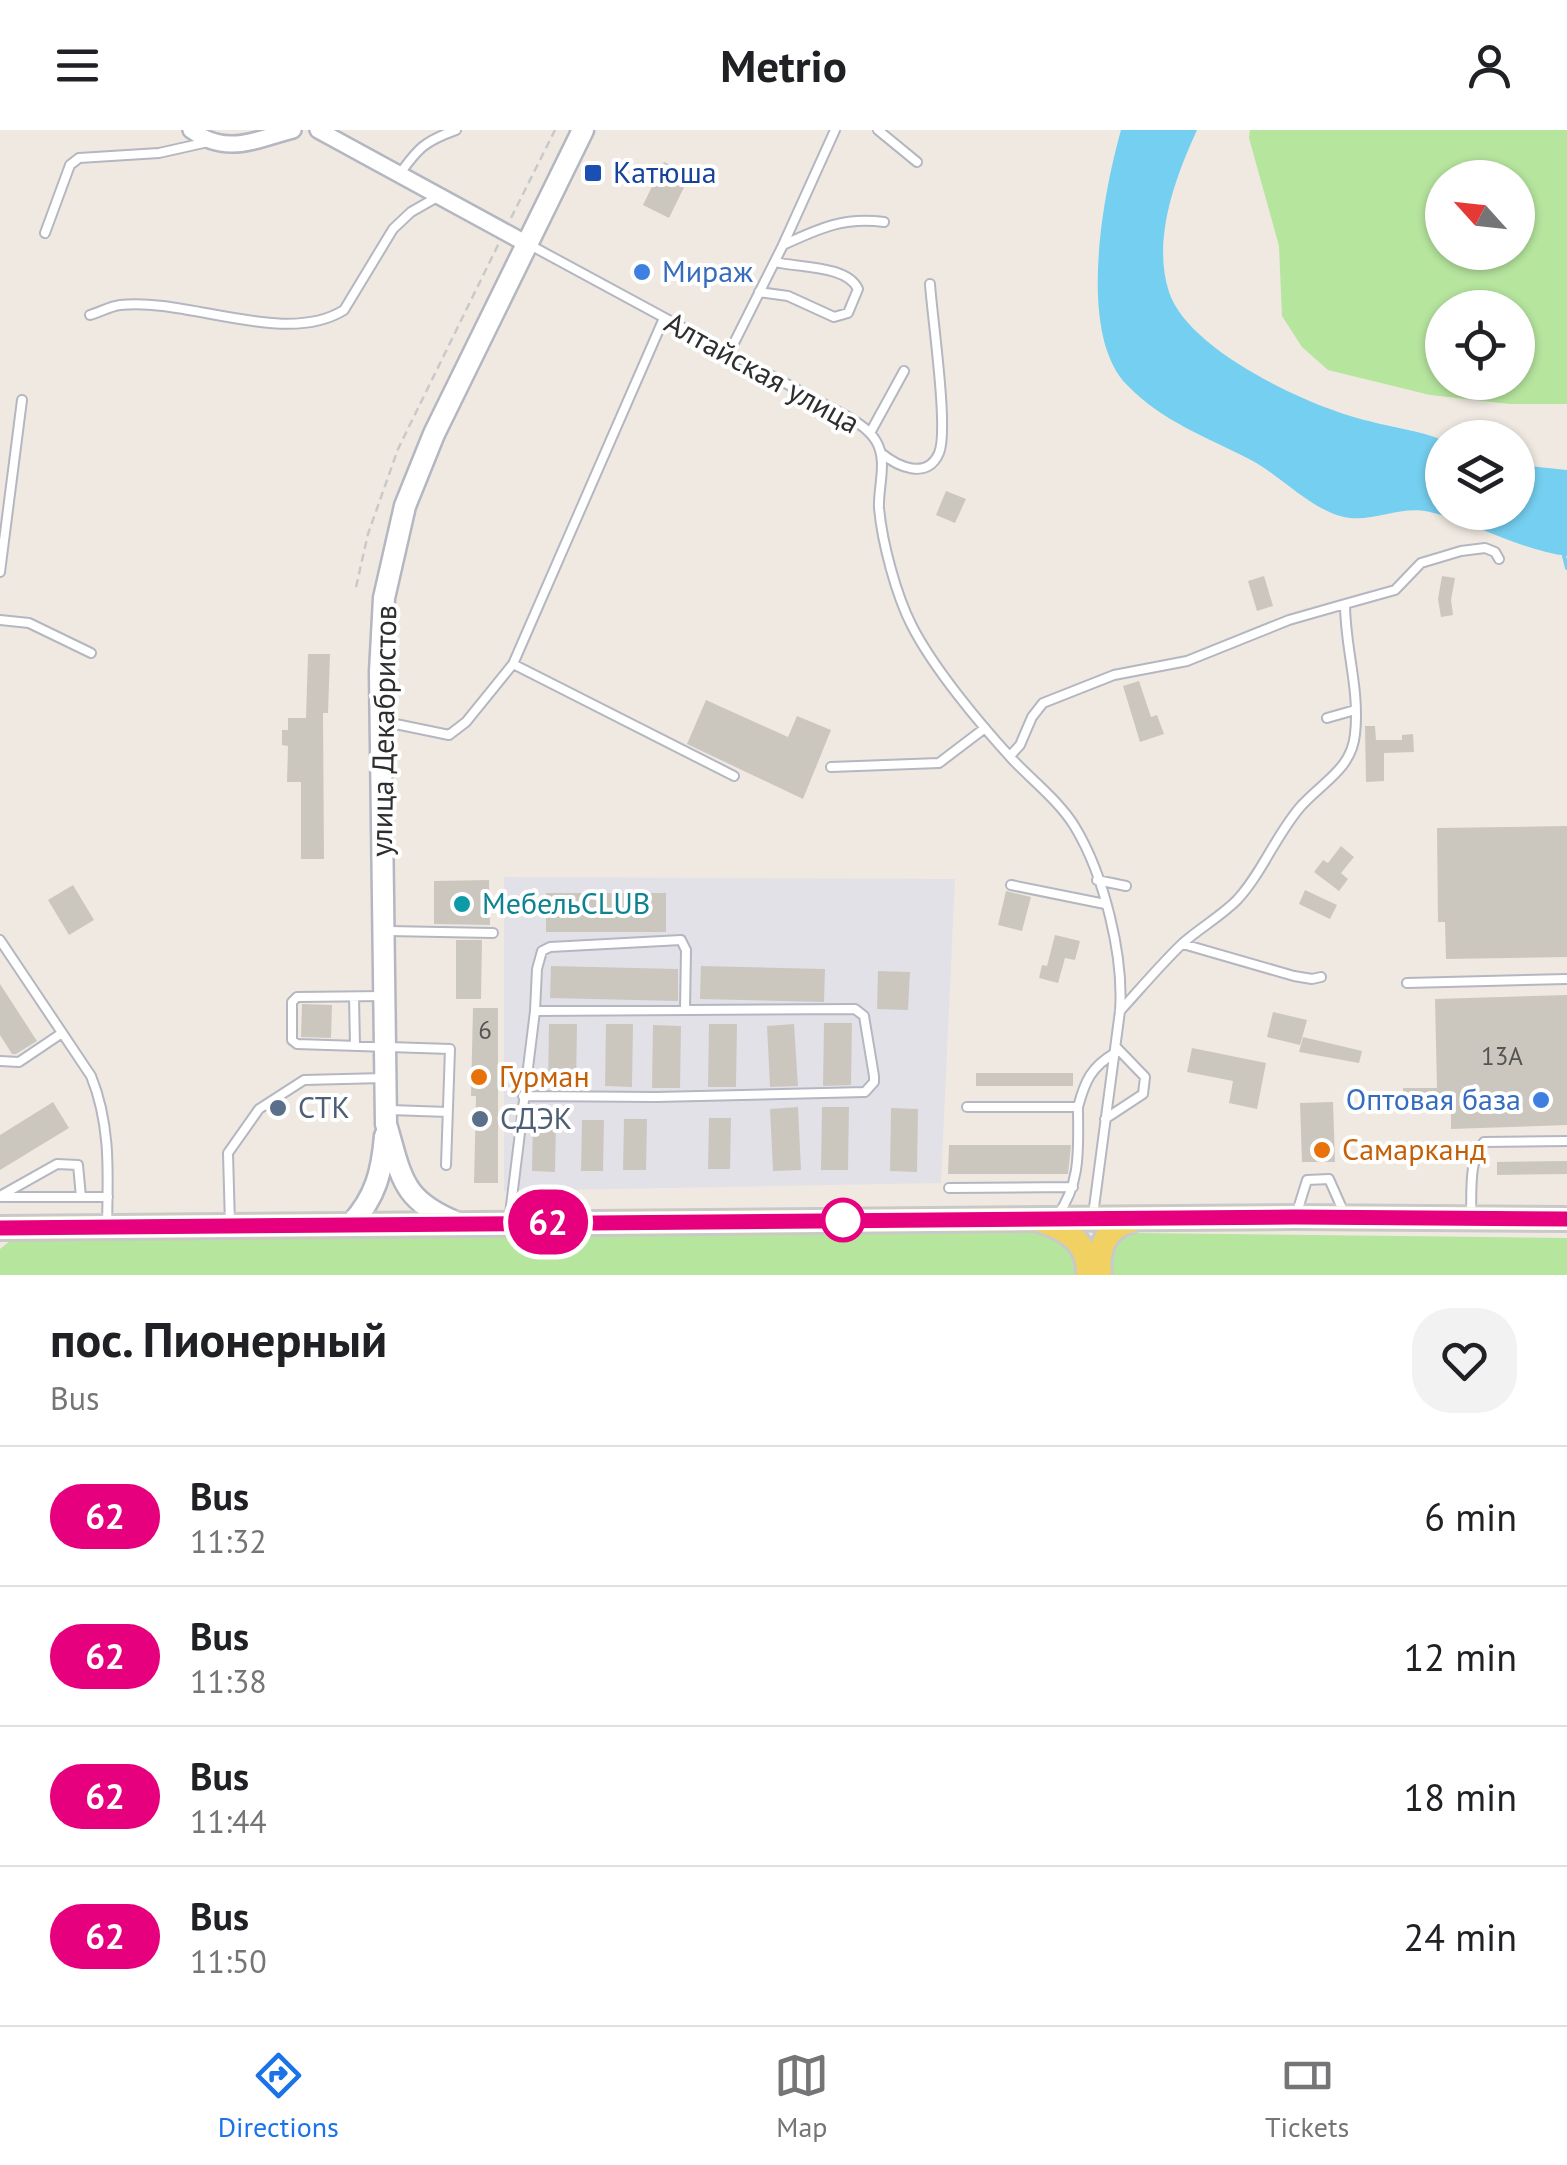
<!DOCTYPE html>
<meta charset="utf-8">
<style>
body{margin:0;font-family:"PT Sans",sans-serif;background:#f2f2f2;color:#202124;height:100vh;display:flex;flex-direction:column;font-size:38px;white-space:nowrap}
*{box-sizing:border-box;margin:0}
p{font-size:32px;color:#757577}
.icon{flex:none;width:55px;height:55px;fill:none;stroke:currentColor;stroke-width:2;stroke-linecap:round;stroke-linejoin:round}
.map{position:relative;height:1145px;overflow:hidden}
.panel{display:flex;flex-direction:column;background:#fff;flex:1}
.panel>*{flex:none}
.badge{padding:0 20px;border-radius:32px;font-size:35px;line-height:65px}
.needle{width:65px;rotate:297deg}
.controls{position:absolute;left:1425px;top:30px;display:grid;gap:20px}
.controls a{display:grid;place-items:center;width:110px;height:110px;border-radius:50%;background:#fff;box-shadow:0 2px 8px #0004;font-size:50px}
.map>.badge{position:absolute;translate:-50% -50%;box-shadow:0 0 0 5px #fff}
.round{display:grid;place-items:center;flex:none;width:105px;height:105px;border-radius:40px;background:#f2f2f2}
.overview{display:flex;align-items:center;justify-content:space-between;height:170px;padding:0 50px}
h1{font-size:48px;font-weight:700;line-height:75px}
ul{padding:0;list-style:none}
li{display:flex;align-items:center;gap:30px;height:140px;padding:0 50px;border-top:2px solid #e0e0e0}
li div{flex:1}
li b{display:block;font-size:38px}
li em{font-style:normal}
li .badge{min-width:110px;font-weight:700;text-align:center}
header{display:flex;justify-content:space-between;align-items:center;height:130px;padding:0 50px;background:#fff;font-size:45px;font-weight:700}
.dock{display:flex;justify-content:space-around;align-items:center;height:140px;border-top:2px solid #e0e0e0;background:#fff;font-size:28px;color:#757577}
.dock a{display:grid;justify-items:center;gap:5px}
.dock .current{color:#1a73e8}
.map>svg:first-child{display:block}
.industrial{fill:#e3e1e8}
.green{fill:#b6e59e;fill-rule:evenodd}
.water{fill:#75cff0}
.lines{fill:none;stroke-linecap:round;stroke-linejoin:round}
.stream{stroke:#75cff0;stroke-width:4}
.building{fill:#cbc7bf}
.service-casing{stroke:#b4b7c1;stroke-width:12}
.minor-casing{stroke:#b4b7c1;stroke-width:20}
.secondary-casing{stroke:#b4b7c1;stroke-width:25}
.primary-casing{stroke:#c9c9c9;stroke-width:28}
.path{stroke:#c9c9c9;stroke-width:2.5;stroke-dasharray:8 5;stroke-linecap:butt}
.service{stroke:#fff;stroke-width:8}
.minor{stroke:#fff;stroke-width:15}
.secondary{stroke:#fff;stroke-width:20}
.primary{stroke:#f2d163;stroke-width:22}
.line-casing{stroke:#fff;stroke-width:22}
.line{stroke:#e6007e;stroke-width:15}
.transit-dot{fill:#1a4fb4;stroke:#fff;stroke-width:4}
.shop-dot{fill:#3f7fe0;stroke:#fff;stroke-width:4}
.culture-dot{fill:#0f9aa8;stroke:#fff;stroke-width:4}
.food-dot{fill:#e8710a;stroke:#fff;stroke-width:4}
.service-dot{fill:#5c6f8a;stroke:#fff;stroke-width:4}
.stop-dot{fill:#fff;stroke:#e6007e;stroke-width:5}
.labels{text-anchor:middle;stroke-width:8;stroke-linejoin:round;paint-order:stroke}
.number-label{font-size:25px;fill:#555452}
.transit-label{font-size:30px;fill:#164399;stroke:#fff;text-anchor:start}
.shop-label{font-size:30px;fill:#366cbe;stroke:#fff;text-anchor:start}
.street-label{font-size:30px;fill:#2e2e2e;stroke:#fff}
.culture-label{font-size:30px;fill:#0d838f;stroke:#fff;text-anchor:start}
.food-label{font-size:30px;fill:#c56008;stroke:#fff;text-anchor:start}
.service-label{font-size:30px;fill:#4e5e75;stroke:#fff;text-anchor:start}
</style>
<header><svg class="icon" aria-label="menu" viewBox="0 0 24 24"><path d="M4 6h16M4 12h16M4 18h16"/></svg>Metrio<svg class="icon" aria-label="person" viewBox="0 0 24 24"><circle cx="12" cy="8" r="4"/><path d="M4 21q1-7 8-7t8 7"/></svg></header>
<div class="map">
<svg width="1567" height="1145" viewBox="0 0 1567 1145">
<rect width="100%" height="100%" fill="#efe9e1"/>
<path class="industrial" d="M 504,747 L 955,749 L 941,1053 L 504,1061 Z"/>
<path class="green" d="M 1250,0 L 1567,0 L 1567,274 L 1510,274 L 1430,265 L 1328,240 L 1302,217 L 1282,186 L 1279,116 L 1249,8 ZM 1442,48 L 1518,48 L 1518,122 L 1442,122 ZM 1442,178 L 1518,178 L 1518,252 L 1442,252 Z
M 1044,1103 C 1070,1114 1073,1118 1081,1145 L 0,1145 L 0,1119 L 10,1111 L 28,1106 Z
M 1134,1103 L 1567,1108 L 1567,1145 L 1111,1145 L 1109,1128 L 1115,1112 Z"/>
<path class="water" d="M 1121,0 L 1197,0 C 1175,48 1152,110 1169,162 C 1188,221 1312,278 1369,291 C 1394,298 1418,300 1442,310 L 1442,382 L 1518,382 L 1518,335 L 1567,340 L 1567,426 C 1519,420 1476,393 1430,382 C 1400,374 1370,395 1340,386 C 1307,376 1281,346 1251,330 C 1207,307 1163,292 1128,256 C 1076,205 1103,64 1121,0 Z"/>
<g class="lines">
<path class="stream" d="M 1564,426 L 1567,438"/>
</g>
<path class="building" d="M 664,32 L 690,45 L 669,88 L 643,75 Z
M 946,361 L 966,369 L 955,393 L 936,385 Z
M 1264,446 L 1273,476 L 1257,481 L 1248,451 Z
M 1442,446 L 1455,448 L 1451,470 L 1453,485 L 1441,487 L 1438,469 Z
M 308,524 L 330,524 L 328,583 L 323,583 L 324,729 L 301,729 L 301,652 L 287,652 L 288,616 L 282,615 L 282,600 L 288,600 L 288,588 L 306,588 Z
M 1139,551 L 1151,587 L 1157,585 L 1164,604 L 1140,612 L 1123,556 Z
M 706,570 L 788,607 L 797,586 L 831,600 L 803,669 L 687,614 Z
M 1365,596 L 1375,596 L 1376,610 L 1402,610 L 1402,605 L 1413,604 L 1414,622 L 1384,623 L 1384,651 L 1366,652 Z
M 1567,696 L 1567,827 L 1446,829 L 1445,792 L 1438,792 L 1437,698 Z
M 1341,716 L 1354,727 L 1341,743 L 1348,749 L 1339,761 L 1314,742 L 1323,730 L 1328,733 Z
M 489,750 L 490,795 L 434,794 L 434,751 Z
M 73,755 L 94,790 L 69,805 L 48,770 Z
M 1305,760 L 1337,775 L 1330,789 L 1299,774 Z
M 1006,761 L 1031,767 L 1022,801 L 998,795 Z
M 546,763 L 666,763 L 666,802 L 546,802 Z
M 1055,805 L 1080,811 L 1075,830 L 1065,828 L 1058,853 L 1039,848 L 1042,835 L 1047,836 Z
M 456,810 L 482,810 L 481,869 L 456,869 Z
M 551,836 L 678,839 L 678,871 L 550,868 Z
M 701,836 L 825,839 L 824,872 L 700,869 Z
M 878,841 L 910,842 L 908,880 L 877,879 Z
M 0,854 L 37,911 L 16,924 L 12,924 L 0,905 Z
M 1567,865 L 1567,995 L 1451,999 L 1451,983 L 1438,983 L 1438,979 L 1404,979 L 1403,958 L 1437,958 L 1435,869 Z
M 302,874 L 332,875 L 331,908 L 301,907 Z
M 473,878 L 498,878 L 498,1053 L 474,1053 L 476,966 L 471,966 Z
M 1273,882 L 1307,890 L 1300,915 L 1267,907 Z
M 824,893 L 852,893 L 851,955 L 823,956 Z
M 549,894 L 577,894 L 576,957 L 548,956 Z
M 606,894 L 633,894 L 632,957 L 605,956 Z
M 709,894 L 737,894 L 736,957 L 708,957 Z
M 794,894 L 798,956 L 770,957 L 767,896 Z
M 653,895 L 681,896 L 680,958 L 652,958 Z
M 1303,907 L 1362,921 L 1359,933 L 1299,922 Z
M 1192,918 L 1266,933 L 1257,979 L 1229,973 L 1233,951 L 1187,942 Z
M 976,943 L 1073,943 L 1073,956 L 976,956 Z
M 53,972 L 69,998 L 0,1040 L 0,1005 Z
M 1333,972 L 1335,1032 L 1302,1032 L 1300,973 Z
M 798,977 L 801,1040 L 773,1041 L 770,979 Z
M 822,977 L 849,977 L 848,1040 L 821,1040 Z
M 891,978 L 918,979 L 917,1042 L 890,1041 Z
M 709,988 L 731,988 L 730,1039 L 708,1039 Z
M 624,989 L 647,989 L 646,1040 L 623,1040 Z
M 533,990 L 556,990 L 555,1042 L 532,1041 Z
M 582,990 L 604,990 L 603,1041 L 581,1041 Z
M 949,1015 L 1071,1015 L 1068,1044 L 948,1044 Z
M 1567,1031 L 1567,1044 L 1497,1045 L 1497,1032 Z"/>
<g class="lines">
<defs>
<path id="service" d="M 878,0 L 917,32
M 399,45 C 418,18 425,11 456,0
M 45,103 L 70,35 L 79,28 L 159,23 L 208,12
M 530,115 L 833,279 C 848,287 867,296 876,311 C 888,331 878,356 879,378 C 882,412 896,465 912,496 C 934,539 980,594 1013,630 C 1033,651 1060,672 1075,697 C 1104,745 1124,826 1120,881 L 1093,1085
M 783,115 C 820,98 843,87 884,92
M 759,162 L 788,166 L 834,187 L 848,183 L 858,159 C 847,135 799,138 775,132
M 90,185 C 100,182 111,176 120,175 C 187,167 285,217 344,180 L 393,99 L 411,82 L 439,66
M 664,188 L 513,534 L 734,646
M 729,223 L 783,115 L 835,0
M 870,303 L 904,241
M 881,323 C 897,336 927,351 939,323 C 949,300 932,186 930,154
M 0,442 L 22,270
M 0,490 L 29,493 L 91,523
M 1327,588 L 1355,580
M 381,591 L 449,605 L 466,592 L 513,534
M 1010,626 L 1020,615 L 1032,587 L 1043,573 L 1114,545 L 1187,531 L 1289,490 L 1345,474
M 831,637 L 939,633 L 985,598
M 1097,750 L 1126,756
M 1011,755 L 1105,774
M 388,801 L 493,803
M 0,810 L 91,946 C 111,995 108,1044 107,1095
M 1183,814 L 1294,846 L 1312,849 L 1321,847
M 1407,853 L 1567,849
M 384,866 L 297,867 L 292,872 L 292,910 L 297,914 L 450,919 L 446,1035
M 354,867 L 355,916
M 535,881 L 537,839 L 542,821 L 550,817 L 681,810 L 686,820 L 685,880
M 1120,881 C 1141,858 1161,834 1183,813 C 1200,798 1221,786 1237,770 C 1263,742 1276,704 1302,675 C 1323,652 1352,638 1355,604 C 1360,559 1345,518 1345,474 L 1395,460 L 1421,433 L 1461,421 L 1485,418 L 1495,422 L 1499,429
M 0,931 L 19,932 L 62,903
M 967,977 L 1078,977 C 1078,1017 1082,1052 1057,1086
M 1078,977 C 1085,951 1091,937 1115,923
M 390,980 L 448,982
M 1105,989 L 1143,964 L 1145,947 L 1116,917
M 949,1058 L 1073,1057
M 0,1066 L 57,1034 L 78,1035 L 81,1067
M 2,1067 L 108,1067
M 1297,1082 L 1307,1050 L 1329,1049 L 1345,1085
M 1471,1087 C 1472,1065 1468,1029 1484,1012 L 1567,1011
M 509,1092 L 535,881 L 855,879 L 864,886 L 874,946 L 874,952 L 865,962 L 656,967 L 523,966
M 230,1095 L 228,1023 L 259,979 L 304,950 L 384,948"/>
<path id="minor" d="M 191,0 C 227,26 254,10 293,0
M 318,0 L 527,114"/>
<path id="secondary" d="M 458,1093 C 401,1070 402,1048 386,994 L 380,542 L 384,468 L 405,376 L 434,304 L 583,0
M 351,1094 C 376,1067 382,1041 385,1006"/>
<path id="primary" d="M 1044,1092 C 1070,1101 1089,1114 1088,1145
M 0,1098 L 1295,1087 L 1567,1089
M 1100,1145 C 1097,1120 1105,1097 1131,1091"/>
</defs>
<use href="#service" class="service-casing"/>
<use href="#minor" class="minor-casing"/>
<use href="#secondary" class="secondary-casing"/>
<use href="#primary" class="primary-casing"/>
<path class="path" d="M 511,88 L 555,0
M 356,457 L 368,404 L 398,319 L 499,113"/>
<use href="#service" class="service"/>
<use href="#minor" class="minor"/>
<use href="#secondary" class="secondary"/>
<use href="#primary" class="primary"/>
</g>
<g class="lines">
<defs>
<path id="line" d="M 0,1098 L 1295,1087 L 1567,1089"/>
</defs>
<use href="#line" class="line-casing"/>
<use href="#line" class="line"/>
</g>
<rect class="transit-dot" x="583" y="33" width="20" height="20" rx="5"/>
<g class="shop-dot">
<circle cx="642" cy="142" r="10"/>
<circle cx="1541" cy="970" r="10"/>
</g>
<circle class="culture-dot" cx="462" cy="774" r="10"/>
<g class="food-dot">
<circle cx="479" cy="947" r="10"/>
<circle cx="1322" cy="1020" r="10"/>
</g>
<g class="service-dot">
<circle cx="278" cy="978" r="10"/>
<circle cx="480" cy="989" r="10"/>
</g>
<circle class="stop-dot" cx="843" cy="1090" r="20"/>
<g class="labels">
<g class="number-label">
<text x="485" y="909">6</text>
<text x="1502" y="935">13А</text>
</g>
<g class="transit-label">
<text x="613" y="53">Катюша</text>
</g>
<g class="shop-label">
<text x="662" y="152">Мираж</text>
<text x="1521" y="980" text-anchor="end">Оптовая база</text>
</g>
<g class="street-label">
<text transform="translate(762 243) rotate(29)" y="10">Алтайская улица</text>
<text transform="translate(384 601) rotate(-89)" y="10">улица Декабристов</text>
</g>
<g class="culture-label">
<text x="482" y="784">МебельCLUB</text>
</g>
<g class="food-label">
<text x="499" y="957">Гурман</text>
<text x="1342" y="1030">Самарканд</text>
</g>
<g class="service-label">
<text x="298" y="988">СТК</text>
<text x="500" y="999">СДЭК</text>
</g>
</g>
</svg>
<div class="controls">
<a><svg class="needle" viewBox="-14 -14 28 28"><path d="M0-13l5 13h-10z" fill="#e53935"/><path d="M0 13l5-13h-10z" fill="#757577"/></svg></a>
<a><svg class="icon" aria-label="locate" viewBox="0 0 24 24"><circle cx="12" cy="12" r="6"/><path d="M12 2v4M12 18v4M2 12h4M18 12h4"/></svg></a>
<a><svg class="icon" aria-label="layers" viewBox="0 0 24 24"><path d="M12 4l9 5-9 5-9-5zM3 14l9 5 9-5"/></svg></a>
</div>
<b class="badge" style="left:548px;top:1092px;background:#e6007e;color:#fff">62</b>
</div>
<section class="panel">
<div class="overview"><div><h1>пос. Пионерный</h1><p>Bus</p></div><a class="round"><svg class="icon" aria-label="heart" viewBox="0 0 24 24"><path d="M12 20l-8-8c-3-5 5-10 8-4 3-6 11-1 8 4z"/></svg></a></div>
<ul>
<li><span class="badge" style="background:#e6007e;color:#fff">62</span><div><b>Bus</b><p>11:32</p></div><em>6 min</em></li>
<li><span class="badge" style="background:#e6007e;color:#fff">62</span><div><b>Bus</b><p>11:38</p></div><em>12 min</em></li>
<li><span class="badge" style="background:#e6007e;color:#fff">62</span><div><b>Bus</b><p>11:44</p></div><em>18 min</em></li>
<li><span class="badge" style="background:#e6007e;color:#fff">62</span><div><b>Bus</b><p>11:50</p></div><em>24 min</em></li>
</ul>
</section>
<nav class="dock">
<a class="current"><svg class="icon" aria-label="directions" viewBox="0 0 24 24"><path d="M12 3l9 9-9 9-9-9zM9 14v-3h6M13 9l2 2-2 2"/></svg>Directions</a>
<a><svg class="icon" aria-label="map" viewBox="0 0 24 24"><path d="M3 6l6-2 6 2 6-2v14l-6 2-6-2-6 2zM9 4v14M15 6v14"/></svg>Map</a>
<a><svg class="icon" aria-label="tickets" viewBox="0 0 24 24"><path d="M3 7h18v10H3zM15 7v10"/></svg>Tickets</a>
</nav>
